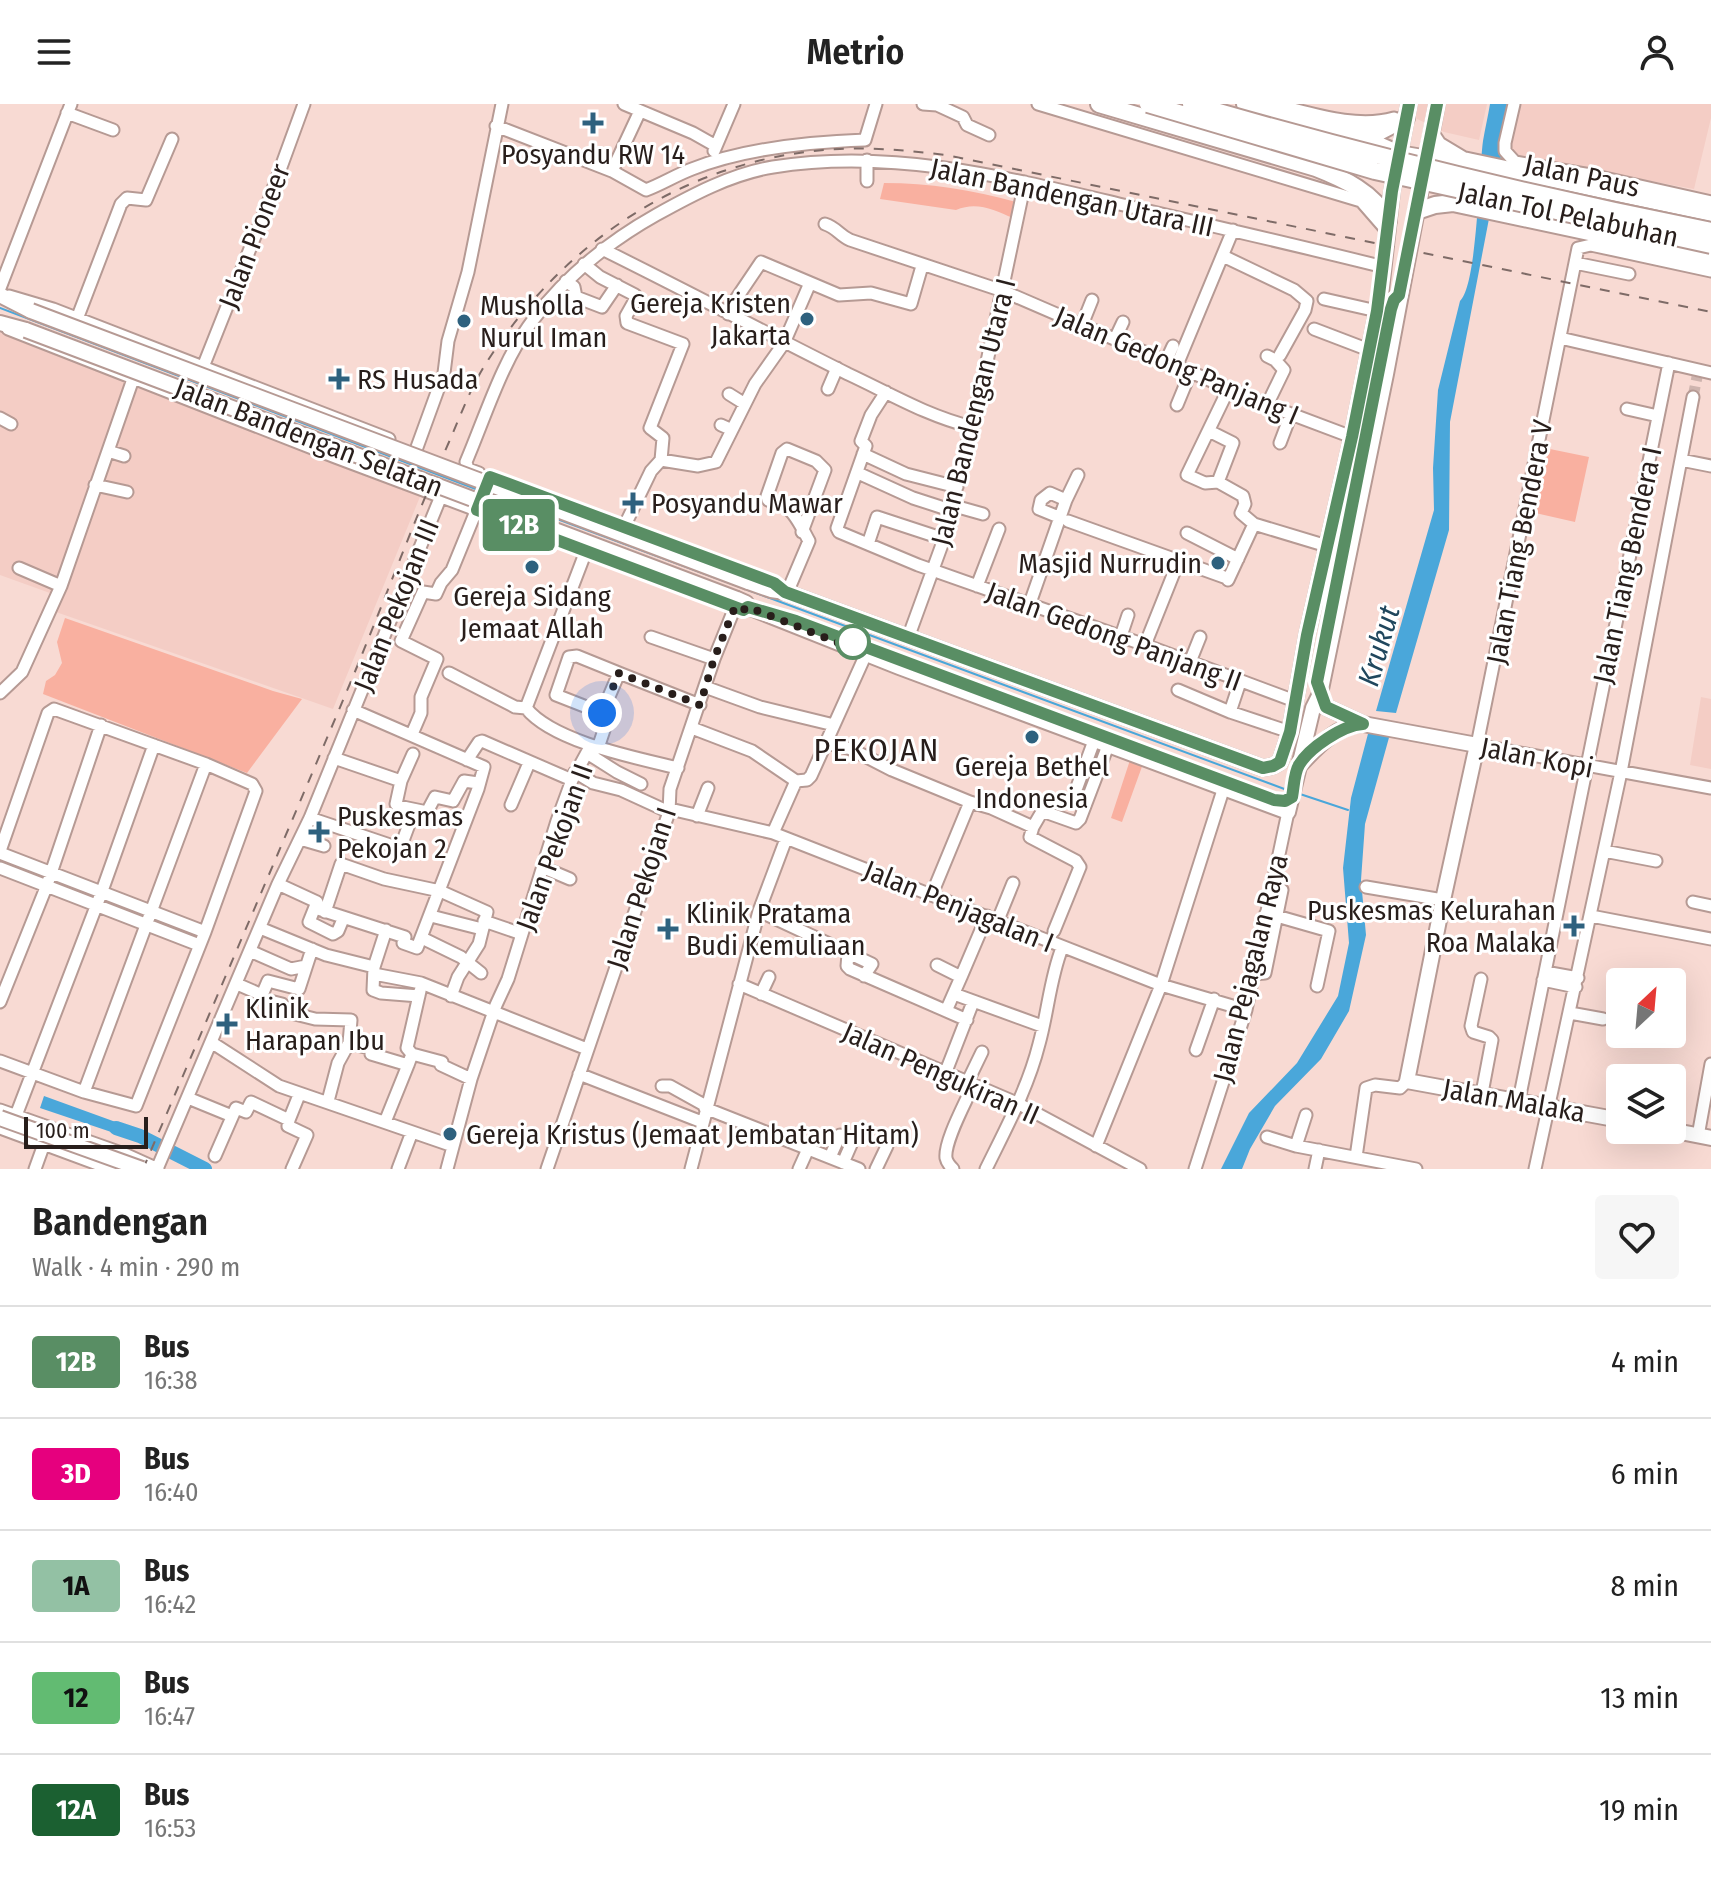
<!DOCTYPE html>
<meta charset="utf-8">
<style>
body{margin:0;font-family:"Fira Sans Condensed",sans-serif;background:#f6f6f6;color:#222;height:100vh;display:flex;flex-direction:column;font-size:30px;white-space:nowrap}
*{box-sizing:border-box;margin:0}
p{font-size:26px;color:#767676}
.icon{flex:none;width:44px;height:44px;fill:none;stroke:currentColor;stroke-width:2;stroke-linecap:round;stroke-linejoin:round}
.map{position:relative;height:1065px;overflow:hidden}
.sheet{display:flex;flex-direction:column;background:#fff;flex:1}
.sheet>*{flex:none}
.badge{padding:0 16px;border-radius:6px;font-size:28px;line-height:52px}
.needle{width:52px;rotate:26deg}
.fabs{position:absolute;left:1606px;top:864px;display:grid;gap:16px}
.fabs a{display:grid;place-items:center;width:80px;height:80px;border-radius:8px;background:#fff;box-shadow:0 8px 32px #0002;font-size:40px}
.scale{position:absolute;left:24px;bottom:20px;width:124px;box-sizing:border-box;padding-left:8px;border:4px solid #281e1b;border-top:0;font-size:22px;line-height:28px;white-space:nowrap;color:#281e1b;-webkit-text-stroke:6px #fff;paint-order:stroke}
.you{position:absolute;width:40px;height:40px;margin:-20px;border:6px solid #fff;border-radius:50%;background:#1a73e8;box-shadow:0 0 0 12px #1a73e833}
.map>.badge{position:absolute;translate:-50% -50%;box-shadow:0 0 0 4px #fff}
.round{display:grid;place-items:center;flex:none;width:84px;height:84px;border-radius:8px;background:#f6f6f6}
.head{display:flex;align-items:center;justify-content:space-between;height:136px;padding:0 32px}
h1{font-size:38px;font-weight:600;line-height:60px}
ul{padding:0;list-style:none}
li{display:flex;align-items:center;gap:24px;height:112px;padding:0 32px;border-top:2px solid #e0e0e0}
li div{flex:1}
li b{display:block;font-size:30px}
li em{font-style:normal}
li .badge{min-width:88px;font-weight:700;text-align:center}
header{display:flex;justify-content:space-between;align-items:center;height:104px;padding:0 32px;background:#fff;font-size:36px;font-weight:600}
.map>svg:first-child{display:block}
.built{fill:#f4cdc5}
.green{fill:#f9b0a0}
.water{fill:#4aa7da}
.lines{fill:none;stroke-linecap:round;stroke-linejoin:round}
.stream{stroke:#4aa7da;stroke-width:2}
.river{stroke:#4aa7da;stroke-width:14}
.minor-tunnel{stroke:#ceb4ae;stroke-width:11;stroke-dasharray:11 5.5;stroke-linecap:butt}
.minor-casing{stroke:#b69a94;stroke-width:15}
.major-casing{stroke:#b69a94;stroke-width:18}
.highway-casing{stroke:#b69a94;stroke-width:20}
.minor{stroke:#fff;stroke-width:11}
.major{stroke:#fff;stroke-width:14}
.highway{stroke:#fff;stroke-width:16}
.rail{stroke:#7e6b67;stroke-width:2;stroke-dasharray:10 10;stroke-linecap:butt}
.major-bridge-casing{stroke:#b69a94;stroke-width:18;stroke-linecap:butt}
.highway-bridge-casing{stroke:#b69a94;stroke-width:20;stroke-linecap:butt}
.major-bridge{stroke:#fff;stroke-width:14}
.highway-bridge{stroke:#fff;stroke-width:16}
.line-casing{stroke:#fff;stroke-width:18}
.line{stroke:#598e64;stroke-width:12}
.walk{stroke:#281e1b;stroke-width:8;stroke-dasharray:0 14.4}
.poi-dot{fill:#2e617e;stroke:#fff;stroke-width:3}
.stop-dot{fill:#fff;stroke:#598e64;stroke-width:4}
.labels{text-anchor:middle;stroke-width:6;stroke-linejoin:round;paint-order:stroke}
.poi-label{font-size:28px;fill:#281e1b;stroke:#fff;text-anchor:start}
.street-label{font-size:28px;fill:#281e1b;stroke:#fff}
.water-label{font-size:30px;font-style:italic;fill:#20475d;stroke:#fff}
.quarter-label{font-size:32px;letter-spacing:2px;fill:#281e1b;stroke:#fff}
</style>
<header><svg class="icon" aria-label="menu" viewBox="0 0 24 24"><path d="M4 6h16M4 12h16M4 18h16"/></svg>Metrio<svg class="icon" aria-label="person" viewBox="0 0 24 24"><circle cx="12" cy="8" r="4"/><path d="M4 21q1-7 8-7t8 7"/></svg></header>
<div class="map">
<svg width="1711" height="1065" viewBox="0 0 1711 1065">
<rect width="100%" height="100%" fill="#f8dad3"/>
<path class="built" d="M 1408,0 L 1487,0 L 1479,36 L 1444,28 L 1405,9 Z
M 1512,0 L 1711,0 L 1711,14 L 1694,85 L 1503,50 Z
M 0,226 L 424,383 L 333,605 L 56,508 L 68,482 L 61,493 L 0,471 Z
M 1701,593 L 1711,595 L 1711,665 L 1690,661 Z"/>
<path class="green" d="M 884,79 C 929,79 973,86 1016,98 L 1013,114 C 994,106 977,97 956,106 L 880,95 Z
M 1545,344 L 1589,353 L 1575,418 L 1531,408 Z
M 65,514 L 273,587 L 302,595 L 247,669 L 43,590 L 46,577 L 55,571 L 62,559 L 57,538 Z
M 1131,653 L 1144,657 L 1122,718 L 1111,714 Z"/>
<path class="water" d="M 1490,0 L 1511,0 L 1450,318 L 1449,426 L 1396,609 L 1376,607 L 1434,406 L 1433,364 L 1438,286 L 1460,197 C 1477,182 1479,65 1483,37 C 1485,25 1488,12 1490,0 Z
M 1369,626 L 1390,630 L 1365,720 L 1361,776 L 1366,831 L 1349,907 L 1321,955 L 1275,1002 L 1250,1045 L 1242,1065 L 1221,1065 L 1249,1009 L 1297,959 L 1338,892 L 1349,839 L 1343,764 L 1351,694 Z
M 44,992 L 135,1025 L 132,1035 L 40,1004 Z"/>
<g class="lines">
<path class="stream" d="M 0,204 L 481,387
M 487,389 L 1287,686
M 1297,689 L 1348,706"/>
<path class="river" d="M 116,1024 L 140,1032 L 205,1065"/>
<path class="minor-tunnel" d="M 1693,293 L 1697,273"/>
<defs>
<path id="minor" d="M 624,0 L 693,29 L 716,42
M 923,0 L 937,1 L 963,13 L 967,21 L 989,31
M 1038,0 L 1361,97 L 1388,128
M 1273,0 C 1311,9 1356,25 1394,14
M 1514,0 L 1505,39 L 1505,47 L 1515,58 L 1591,71 L 1711,98
M 67,9 L 113,26
M 496,22 L 612,67 L 646,86 C 662,80 676,71 692,65 C 745,44 808,38 865,36 L 876,0
M 714,47 L 734,0
M 867,56 L 867,77
M 612,67 L 640,7
M 825,120 C 837,124 839,131 850,136 L 1003,187 L 1267,301 L 1352,333
M 602,145 C 685,186 766,229 848,270 C 891,290 925,311 972,323
M 1223,152 L 1294,186 L 1307,197 L 1305,206 L 1280,251
M 1575,159 L 1629,170
M 584,160 L 600,173 L 635,191 L 635,196 L 626,212 L 627,219 L 683,240 L 650,324 L 663,334 L 661,356
M 1711,167 L 1591,141 L 1578,144 L 1477,641 L 1711,684
M 566,177 L 574,183 L 576,193 L 602,203 L 617,181
M 0,184 L 71,0
M 9,192 L 53,205 L 389,335
M 1324,195 L 1377,207
M 728,210 L 732,201 L 761,158 L 839,191 L 871,189 L 911,200 L 922,162
M 77,215 L 121,100 L 127,94 L 146,96 L 172,35
M 1082,221 L 1092,196
M 8,225 L 335,353 L 743,506 L 748,503
M 1314,225 L 1369,246
M 1560,234 L 1711,269
M 1115,235 L 1123,218
M 1267,252 L 1275,256 L 1284,266 L 1267,301
M 1166,257 L 1173,242
M 1177,261 L 1233,126
M 203,263 L 265,107 L 304,0
M 828,285 L 837,264
M 886,288 L 871,311 L 861,337 L 866,342 L 837,424 L 839,428 L 918,461 L 1145,541 L 1295,597
M 729,290 L 745,300
M 1177,301 L 1191,267
M 1627,305 L 1658,312
M 0,314 L 11,320
M 721,321 L 732,326
M 1209,327 L 1233,339 L 1218,378 L 1243,392 L 1245,400 L 1241,409 L 1254,420 L 1327,442
M 1280,339 L 1291,310
M 416,346 L 444,269 L 448,237 L 468,168 L 502,0
M 108,347 L 124,352
M 863,350 L 906,370 L 957,383
M 1681,356 L 1711,362
M 479,369 L 468,365 L 466,358 C 486,311 502,257 533,216 C 566,172 608,138 656,111 C 692,91 731,70 773,63 C 890,44 1006,73 1119,100 C 1208,121 1296,141 1384,163
M 858,369 L 913,394 L 950,406
M 1218,378 L 1205,379 L 1187,371 L 1229,284
M 95,381 L 127,388
M 525,386 L 774,479 L 784,487
M 951,401 L 983,410
M 1061,414 L 1039,405 L 1041,396 L 1050,389 L 1066,396
M 1068,417 L 1224,473
M 624,423 L 651,367 L 661,356 L 698,362 L 716,358 L 755,280 L 784,239 L 810,179
M 1187,429 L 1238,455
M 868,440 L 877,413 L 944,435
M 586,447 L 526,604 C 553,638 637,654 678,664
M 19,464 L 61,482
M 1228,476 L 1254,420
M 977,482 L 999,425
M 787,489 L 809,437 C 804,428 796,410 787,404 C 781,400 774,399 768,396 L 767,392 L 782,349 L 787,345 L 816,357 L 825,366 L 802,428
M 1029,502 L 1066,396 L 1078,371
M 1121,532 L 1128,511
M 651,533 L 714,555
M 908,534 L 944,435 L 985,267 L 1025,78
M 1145,541 L 1179,456
M 1190,558 L 1200,533
M 449,569 L 515,603 L 526,604
M 705,583 L 760,603 L 834,621
M 1178,586 L 1230,608 L 1240,578
M 0,589 L 22,568 L 61,482 L 133,275
M 1230,608 L 1290,628
M 602,609 L 556,591 L 569,553 L 577,552 L 619,569
M 692,624 L 752,647 L 796,677 L 773,729
M 412,630 L 421,609 L 421,593 L 437,555 L 401,537 L 423,488 L 436,490 L 441,479 L 452,466 L 490,373
M 827,639 L 851,645 L 892,666 L 970,698 L 932,790
M 598,644 L 604,626 L 602,609 L 619,569 L 700,601
M 587,649 L 617,668 L 641,680
M 413,650 L 401,677 L 396,700 L 398,702 L 427,708 L 435,693 L 453,697 L 464,677 L 478,679
M 334,654 L 401,677
M 467,656 L 479,638 L 482,637 L 572,676
M 575,668 L 593,679 L 621,686 L 669,708
M 796,677 L 807,676 L 811,672 L 866,550
M 1077,683 L 1095,634
M 970,698 L 991,704 L 1033,723 L 1040,711 L 1045,708 L 1076,719 L 1080,715 L 1109,639
M 511,701 L 529,659
M 670,705 L 773,729 L 1161,881 L 1246,906
M 697,712 L 708,684
M 310,714 L 396,743 L 401,742 L 414,707
M 1033,723 L 1030,733 L 1076,757 L 1080,763 L 1054,827
M 300,735 L 324,742
M 0,747 L 48,609 L 54,605 L 206,660 L 252,680 L 256,687 L 205,828 L 136,1002 L 84,988 L 0,957
M 1604,747 L 1656,757
M 0,749 L 205,828
M 0,764 L 199,841
M 544,764 L 570,775
M 278,780 L 317,798 L 309,818 L 333,830 L 338,827 L 343,815
M 1366,783 L 1443,796
M 1693,798 L 1711,802
M 315,804 L 405,833 L 403,839 L 417,844 L 478,685 L 484,663 L 353,606
M 759,807 L 872,860 L 864,872
M 325,808 L 341,760 L 384,775 L 440,787 L 487,808 L 479,840 L 458,873 L 451,892
M 1266,809 L 1329,827 L 1317,882
M 431,812 L 482,825
M 1591,812 L 1711,835
M 998,816 L 1013,779
M 484,817 L 522,830
M 260,824 L 326,851 L 374,863
M 386,826 L 374,863 L 373,886 L 381,889 L 419,892
M 422,834 L 461,853 L 481,869
M 250,847 L 291,865 L 306,862
M 848,850 L 847,862 L 850,865 L 967,916
M 937,861 L 961,873 L 946,907
M 1545,868 L 1578,874
M 374,870 L 421,879 L 587,945
M 1254,870 L 1265,869 L 1282,786 L 1273,780
M 961,873 L 987,812
M 1481,875 L 1471,922 L 1473,928 L 1489,933 L 1492,936 L 1482,989
M 1543,876 L 1576,883
M 237,880 L 262,891 L 262,895 L 282,900 L 283,907 L 315,915 L 351,916 L 349,939 L 338,959 L 328,997
M 739,880 L 1019,1000 L 1140,1065
M 761,890 L 769,873
M 954,890 L 1042,922
M 262,891 L 268,877 L 299,885 L 312,845
M 0,898 L 47,781 L 101,621
M 1570,909 L 1603,915
M 211,938 L 279,982 L 453,1042
M 349,939 L 373,945 L 371,950 L 408,961 L 385,1018
M 1196,946 L 1214,895
M 412,950 L 442,958 L 441,961 L 471,975
M 408,961 L 412,950 L 407,944 L 420,887
M 579,970 L 702,1018
M 945,970 L 973,898
M 967,979 L 982,948
M 662,982 L 670,982 L 706,1002
M 84,988 L 206,660
M 188,994 L 232,1012
M 1519,996 L 1669,259
M 705,1004 L 859,1065
M 0,1006 L 127,1051 L 158,1065
M 289,1016 L 288,1022 L 307,1031 L 292,1065
M 0,1024 L 111,1065
M 10,1027 L 102,787 L 154,641
M 1698,1032 L 1711,960
M 1267,1033 L 1296,1042 L 1416,1065
M 1096,1042 L 1161,881 L 1224,683
M 1296,1042 L 1306,1011
M 215,1052 L 236,1004 L 246,1008 L 251,998 L 289,1016 L 299,991
M 830,1053 L 840,1031
M 1356,1053 L 1366,984 L 1375,981 L 1400,984 L 1407,977
M 843,1059 L 853,1036
M 35,1065 L 44,1040
M 157,1065 L 278,780 L 310,714 L 441,392
M 398,1065 L 412,1028
M 447,1065 L 471,975 L 496,901 L 508,875 L 557,717 L 572,676 L 590,643
M 547,1065 L 669,708 L 670,685 L 714,555 L 735,503
M 691,1065 L 759,807 L 786,735
M 799,1065 L 808,1045
M 876,1065 L 887,1042
M 953,1065 C 950,1062 947,1059 946,1054 C 944,1037 966,998 973,981
M 986,1065 C 1006,1024 1028,984 1039,940 C 1048,908 1050,874 1062,844
M 1195,1065 L 1246,906 L 1288,708
M 1315,1065 L 1319,1046
M 1535,1065 L 1621,668 L 1693,293"/>
<path id="major" d="M 0,191 L 31,207
M 0,219 L 26,226
M 748,478 L 771,486 L 785,488 L 1263,664 L 1273,662 L 1280,658 L 1290,628 L 1307,531 L 1352,333 L 1381,187 L 1392,87 L 1409,0
M 737,495 L 746,499 L 748,503 L 899,563 L 1288,708 L 1313,604 L 1320,590 L 1386,270 L 1437,0
M 1320,590 L 1326,603 L 1363,620 L 1477,641 L 1443,796 L 1407,977 L 1620,1016
M 1301,660 C 1317,643 1337,621 1362,620
M 1670,1026 L 1711,1034"/>
<path id="highway" d="M 1099,0 L 1316,64 C 1344,75 1373,88 1388,116
M 1245,0 L 1356,31 L 1399,50 L 1428,55 L 1462,56
M 1354,26 L 1381,27 L 1406,14
M 1432,32 L 1438,41 L 1463,56 L 1711,109
M 1417,107 L 1435,101 L 1453,99 L 1711,154"/>
</defs>
<use href="#minor" class="minor-casing"/>
<use href="#major" class="major-casing"/>
<use href="#highway" class="highway-casing"/>
<use href="#minor" class="minor"/>
<use href="#major" class="major"/>
<use href="#highway" class="highway"/>
<path class="rail" d="M 143,1065 C 212,904 281,743 349,582 C 383,501 413,418 449,338 C 460,313 470,285 485,261 C 563,136 691,52 840,45 C 876,43 910,47 946,51 L 1711,208"/>
<defs>
<path id="major-bridge" d="M 31,207 L 748,478
M 26,226 L 737,495
M 0,1014 L 142,1065"/>
<path id="highway-bridge" d="M 1148,0 L 1375,67 L 1711,141
M 1191,0 C 1363,50 1536,92 1711,127"/>
</defs>
<use href="#major-bridge" class="major-bridge-casing"/>
<use href="#highway-bridge" class="highway-bridge-casing"/>
<use href="#major-bridge" class="major-bridge"/>
<use href="#highway-bridge" class="highway-bridge"/>
</g>
<g class="lines">
<defs>
<path id="line" d="M 1409,0 L 1392,87 L 1377,207 L 1352,333 L 1307,531 L 1290,628 L 1280,658 L 1273,662 L 1263,664 L 785,488 L 774,479 L 490,373 L 477,406 L 743,506 L 748,503 L 796,517 L 1274,696 L 1285,697 L 1292,693 C 1294,683 1294,669 1299,661 C 1309,644 1343,621 1363,620 L 1326,603 L 1317,578 L 1391,205 L 1394,196 L 1399,191 L 1437,0"/>
</defs>
<use href="#line" class="line-casing"/>
<use href="#line" class="line"/>
<path class="walk" d="M 602,609 L 619,569 L 700,601 L 714,555 L 735,503 L 743,506 L 748,503 L 844,541 L 853,538"/>
</g>
<g class="poi-dot">
<path d="M589 7h8v8h8v8h-8v8h-8v-8h-8v-8h8z"/>
<circle cx="807" cy="215" r="8"/>
<circle cx="464" cy="217" r="8"/>
<path d="M335 263h8v8h8v8h-8v8h-8v-8h-8v-8h8z"/>
<path d="M629 387h8v8h8v8h-8v8h-8v-8h-8v-8h8z"/>
<circle cx="1218" cy="459" r="8"/>
<circle cx="532" cy="463" r="8"/>
<circle cx="1032" cy="633" r="8"/>
<path d="M315 716h8v8h8v8h-8v8h-8v-8h-8v-8h8z"/>
<path d="M1570 810h8v8h8v8h-8v8h-8v-8h-8v-8h8z"/>
<path d="M664 813h8v8h8v8h-8v8h-8v-8h-8v-8h8z"/>
<path d="M223 908h8v8h8v8h-8v8h-8v-8h-8v-8h8z"/>
<circle cx="450" cy="1030" r="8"/>
</g>
<circle class="stop-dot" cx="853" cy="538" r="16"/>
<g class="labels">
<g class="poi-label">
<text x="593" y="60" text-anchor="middle">Posyandu RW 14</text>
<text x="791" y="209" text-anchor="end">Gereja Kristen<tspan x="791" dy="32">Jakarta</tspan></text>
<text x="480" y="211">Musholla<tspan x="480" dy="32">Nurul Iman</tspan></text>
<text x="357" y="285">RS Husada</text>
<text x="651" y="409">Posyandu Mawar</text>
<text x="1202" y="469" text-anchor="end">Masjid Nurrudin</text>
<text x="532" y="502" text-anchor="middle">Gereja Sidang<tspan x="532" dy="32">Jemaat Allah</tspan></text>
<text x="1032" y="672" text-anchor="middle">Gereja Bethel<tspan x="1032" dy="32">Indonesia</tspan></text>
<text x="337" y="722">Puskesmas<tspan x="337" dy="32">Pekojan 2</tspan></text>
<text x="1556" y="816" text-anchor="end">Puskesmas Kelurahan<tspan x="1556" dy="32">Roa Malaka</tspan></text>
<text x="686" y="819">Klinik Pratama<tspan x="686" dy="32">Budi Kemuliaan</tspan></text>
<text x="245" y="914">Klinik<tspan x="245" dy="32">Harapan Ibu</tspan></text>
<text x="466" y="1040">Gereja Kristus (Jemaat Jembatan Hitam)</text>
</g>
<g class="street-label">
<text transform="translate(1582 71) rotate(12)" y="10">Jalan Paus</text>
<text transform="translate(1072 93) rotate(12)" y="10">Jalan Bandengan Utara III</text>
<text transform="translate(1568 110) rotate(12)" y="10">Jalan Tol Pelabuhan</text>
<text transform="translate(254 132) rotate(-69)" y="10">Jalan Pioneer</text>
<text transform="translate(1177 261) rotate(23)" y="10">Jalan Gedong Panjang I</text>
<text transform="translate(973 308) rotate(-76)" y="10">Jalan Bandengan Utara I</text>
<text transform="translate(309 333) rotate(21)" y="10">Jalan Bandengan Selatan</text>
<text transform="translate(1519 438) rotate(-79)" y="10">Jalan Tiang Bendera V</text>
<text transform="translate(1627 461) rotate(-78)" y="10">Jalan Tiang Bendera I</text>
<text transform="translate(396 501) rotate(-68)" y="10">Jalan Pekojan III</text>
<text transform="translate(1114 532) rotate(20)" y="10">Jalan Gedong Panjang II</text>
<text transform="translate(1537 653) rotate(11)" y="10">Jalan Kopi</text>
<text transform="translate(554 743) rotate(-70)" y="10">Jalan Pekojan II</text>
<text transform="translate(641 784) rotate(-72)" y="10">Jalan Pekojan I</text>
<text transform="translate(959 802) rotate(22)" y="10">Jalan Penjagalan I</text>
<text transform="translate(1250 864) rotate(-76)" y="10">Jalan Pejagalan Raya</text>
<text transform="translate(941 969) rotate(24)" y="10">Jalan Pengukiran II</text>
<text transform="translate(1514 996) rotate(10)" y="10">Jalan Malaka</text>
</g>
<g class="water-label">
<text transform="translate(1379 542) rotate(-74)" y="10">Krukut</text>
</g>
<g class="quarter-label">
<text x="877" y="657">PEKOJAN</text>
</g>
</g>
</svg>
<div class="fabs">
<a><svg class="needle" viewBox="-14 -14 28 28"><path d="M0-13l5 13h-10z" fill="#e53935"/><path d="M0 13l5-13h-10z" fill="#767676"/></svg></a>
<a><svg class="icon" aria-label="layers" viewBox="0 0 24 24"><path d="M12 4l9 5-9 5-9-5zM3 14l9 5 9-5"/></svg></a>
</div>
<div class="scale">100 m</div>
<div class="you" style="left:602px;top:609px"></div>
<b class="badge" style="left:519px;top:421px;background:#598e64;color:#fff">12B</b>
</div>
<section class="sheet">
<div class="head"><div><h1>Bandengan</h1><p>Walk · 4 min · 290 m</p></div><a class="round"><svg class="icon" aria-label="heart" viewBox="0 0 24 24"><path d="M12 20l-8-8c-3-5 5-10 8-4 3-6 11-1 8 4z"/></svg></a></div>
<ul>
<li><span class="badge" style="background:#598e64;color:#fff">12B</span><div><b>Bus</b><p>16:38</p></div><em>4 min</em></li>
<li><span class="badge" style="background:#e6007e;color:#fff">3D</span><div><b>Bus</b><p>16:40</p></div><em>6 min</em></li>
<li><span class="badge" style="background:#93c1a4;color:#111">1A</span><div><b>Bus</b><p>16:42</p></div><em>8 min</em></li>
<li><span class="badge" style="background:#62bb72;color:#111">12</span><div><b>Bus</b><p>16:47</p></div><em>13 min</em></li>
<li><span class="badge" style="background:#1b6031;color:#fff">12A</span><div><b>Bus</b><p>16:53</p></div><em>19 min</em></li>
</ul>
</section>
